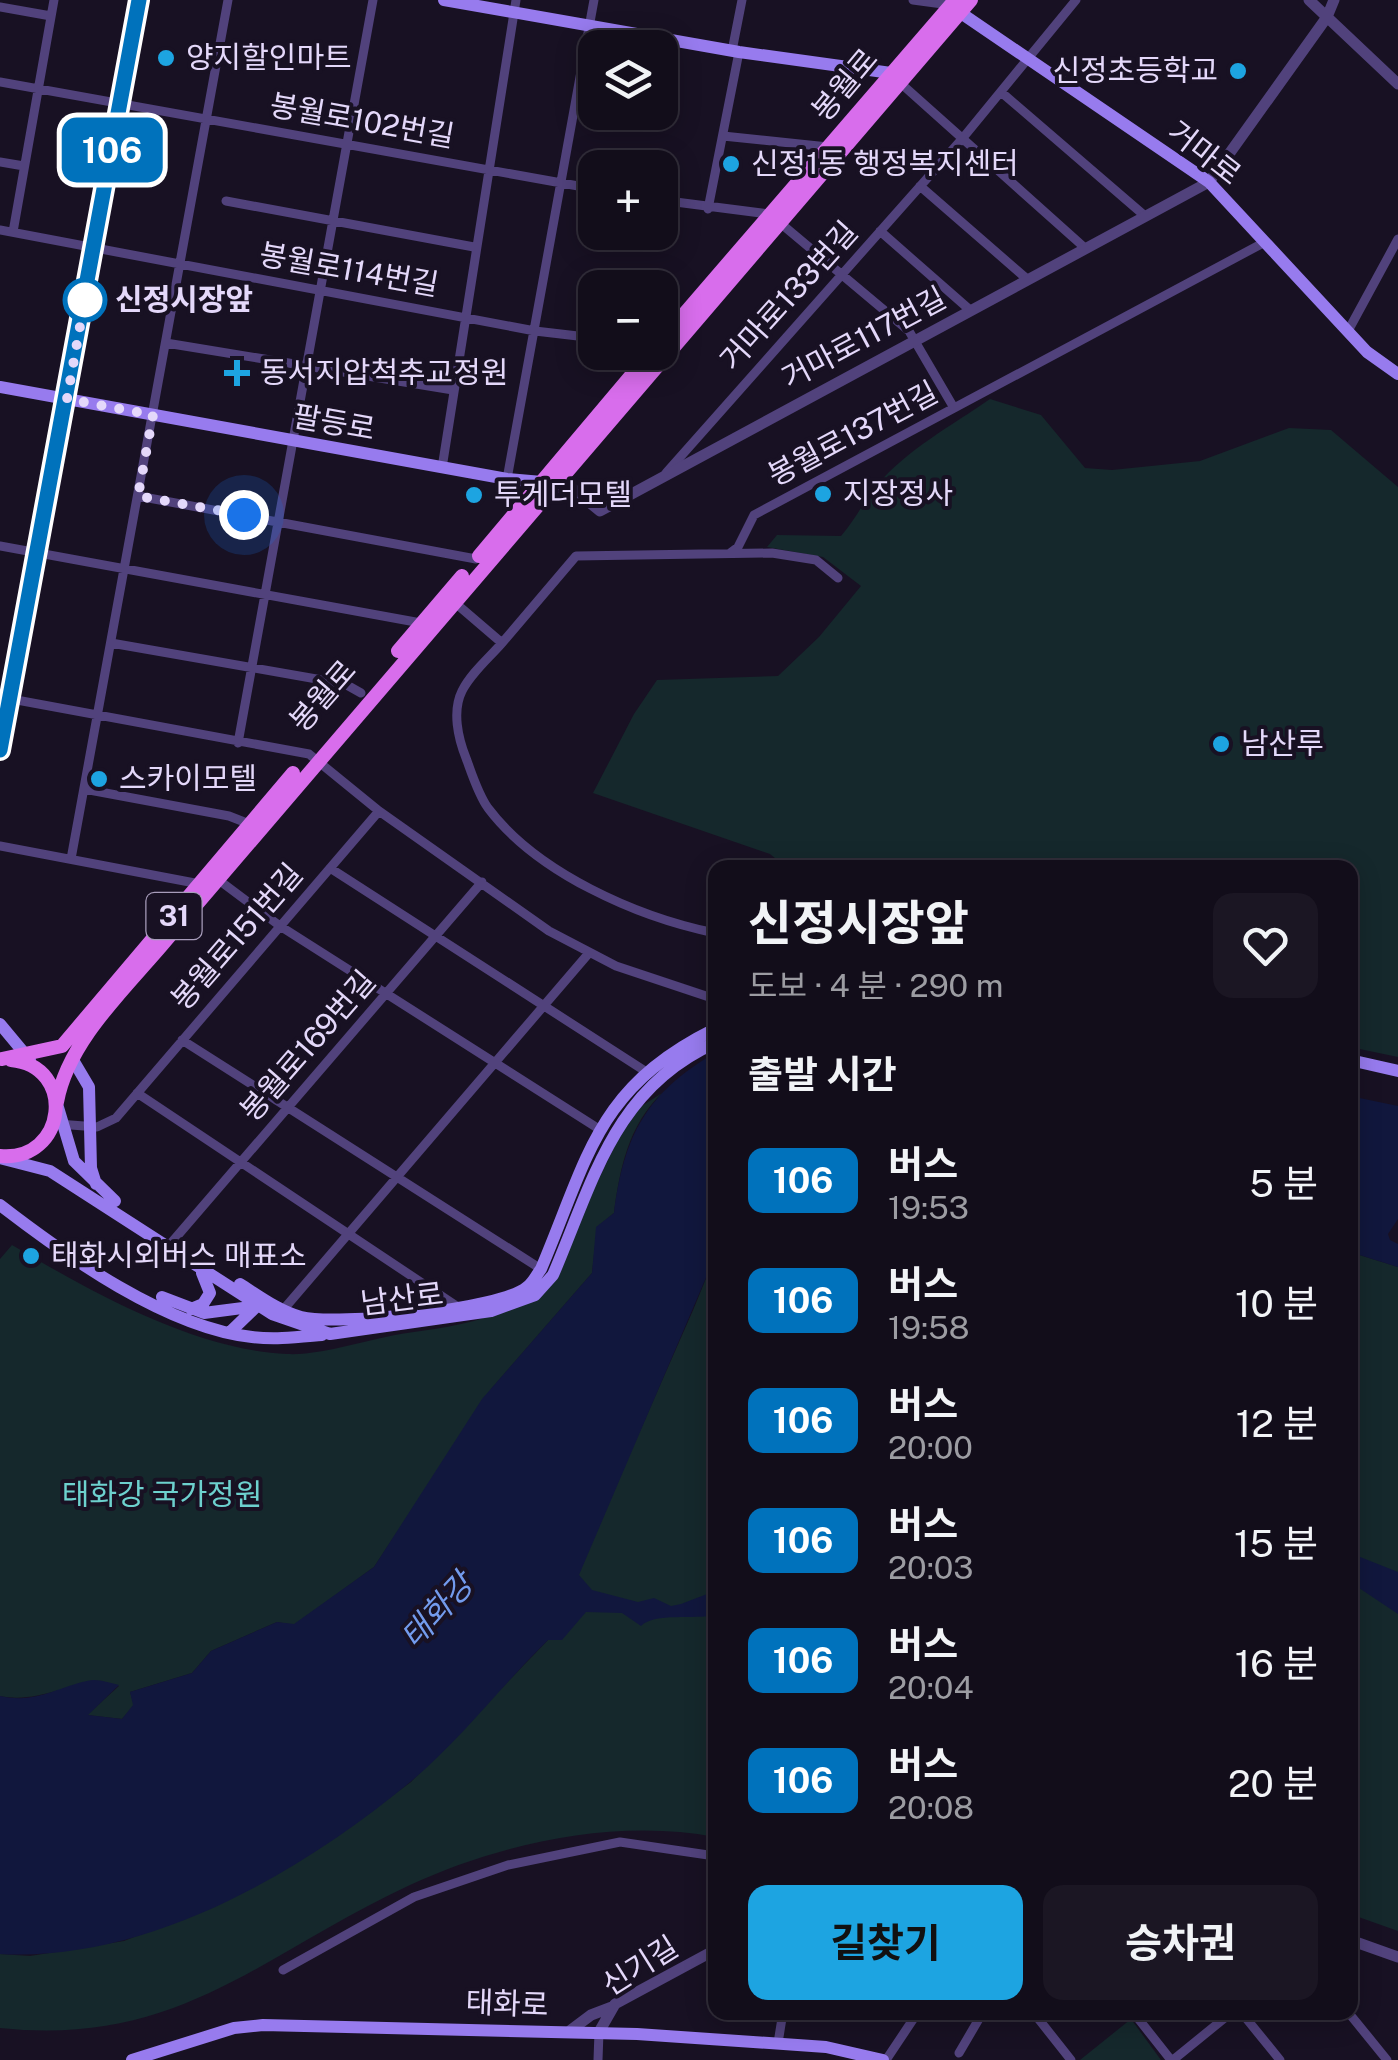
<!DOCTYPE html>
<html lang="ko">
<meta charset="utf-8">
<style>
body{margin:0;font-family:"Public Sans","Noto Sans KR",sans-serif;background:#1b1623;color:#f1f3f6;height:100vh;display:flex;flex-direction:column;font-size:38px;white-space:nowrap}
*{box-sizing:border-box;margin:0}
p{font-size:32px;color:#9c9ca2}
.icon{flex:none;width:55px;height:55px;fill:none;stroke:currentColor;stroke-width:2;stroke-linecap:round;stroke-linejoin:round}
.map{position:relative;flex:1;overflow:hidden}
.details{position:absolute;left:708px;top:860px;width:650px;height:1160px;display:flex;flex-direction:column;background:#120d1a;border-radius:20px;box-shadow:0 5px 25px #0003,0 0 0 2px #312d39}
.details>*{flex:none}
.badge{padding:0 20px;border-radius:15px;font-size:35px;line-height:65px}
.fabs{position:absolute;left:578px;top:30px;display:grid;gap:20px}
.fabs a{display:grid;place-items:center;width:100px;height:100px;border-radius:20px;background:#120d1a;box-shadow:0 5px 25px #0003,0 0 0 2px #312d39;font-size:50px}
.you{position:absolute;width:50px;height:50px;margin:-25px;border:8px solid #fff;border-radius:50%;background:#1a73e8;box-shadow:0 0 0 15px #1a73e833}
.map>.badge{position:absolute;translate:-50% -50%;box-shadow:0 0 0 5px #fff}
h2{padding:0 40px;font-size:38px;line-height:90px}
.round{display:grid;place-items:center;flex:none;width:105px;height:105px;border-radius:20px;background:#1b1623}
.headline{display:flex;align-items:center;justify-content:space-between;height:170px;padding:0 40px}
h1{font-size:48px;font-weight:700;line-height:75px}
.action{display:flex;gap:20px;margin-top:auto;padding:20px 40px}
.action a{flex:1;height:115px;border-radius:20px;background:#1da4e1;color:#111;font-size:40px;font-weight:700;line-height:115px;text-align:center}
.action a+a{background:#1b1623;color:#f1f3f6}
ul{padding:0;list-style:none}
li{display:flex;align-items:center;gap:30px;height:120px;padding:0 40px}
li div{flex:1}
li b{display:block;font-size:38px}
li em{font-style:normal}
li .badge{min-width:110px;font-weight:700;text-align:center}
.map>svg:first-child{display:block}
.green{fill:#15282c}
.water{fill:#11173d}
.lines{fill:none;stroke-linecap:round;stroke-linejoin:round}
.minor{stroke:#51427c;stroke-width:9}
.tertiary{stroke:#51427c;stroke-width:11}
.secondary{stroke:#977bee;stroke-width:12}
.primary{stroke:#d86dec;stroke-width:14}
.line-casing{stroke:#fff;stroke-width:22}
.line{stroke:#0072bc;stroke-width:15}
.walk{stroke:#e4d8fa;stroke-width:10;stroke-dasharray:0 18}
.poi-dot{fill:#1da4e1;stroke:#181123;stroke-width:4}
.stop-dot{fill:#fff;stroke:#0072bc;stroke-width:5}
.labels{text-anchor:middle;stroke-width:8;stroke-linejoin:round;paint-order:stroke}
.shield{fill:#181123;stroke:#a79cba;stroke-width:2.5}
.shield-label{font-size:28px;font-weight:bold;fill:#e4d8fa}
.poi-label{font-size:30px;fill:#e4d8fa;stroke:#181123;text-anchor:start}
.street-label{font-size:30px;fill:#e4d8fa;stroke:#181123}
.stop-label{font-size:30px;font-weight:bold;fill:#e4d8fa;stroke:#181123;text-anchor:start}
.park-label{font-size:30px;fill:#6dd1ce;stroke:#181123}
.water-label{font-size:32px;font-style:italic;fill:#739bed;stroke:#181123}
</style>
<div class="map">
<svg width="1398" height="2060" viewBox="0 0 1398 2060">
<rect width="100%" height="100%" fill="#181123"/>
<path class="green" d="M 990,399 L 1041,415 L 1085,468 L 1112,470 L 1200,461 L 1289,428 L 1331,430 L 1398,487 L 1398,1057 L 1350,1047 L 1350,868 L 786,867 L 770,854 L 593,793 L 634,714 L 657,680 L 778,676 L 819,637 L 861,586 L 823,557 L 767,547 L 777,535 L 841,536 C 855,520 864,501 877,485 C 908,449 951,426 990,399 Z
M 662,1093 C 628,1126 620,1168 614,1213 L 597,1227 L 592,1273 L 492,1388 L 374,1567 L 294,1625 L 277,1622 L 211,1651 L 192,1673 L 130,1692 L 134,1705 L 122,1719 L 87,1715 L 119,1686 C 78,1674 43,1705 0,1696 L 0,1259 L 12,1245 C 90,1291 194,1350 287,1354 C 321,1356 372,1338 407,1333 C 463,1325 513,1318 552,1275 L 631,1113 Z
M 715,1239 L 715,1837 C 616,1818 501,1843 410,1885 C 261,1954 180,2047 0,2028 L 0,1954 L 30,1956 L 124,1941 L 229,1899 L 329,1842 L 411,1782 L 548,1640 L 694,1308 L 711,1266 Z
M 1350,1252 L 1398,1267 L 1398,1931 L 1350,1914 Z
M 1131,2019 L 1161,2060 L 1080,2060 Z"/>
<path class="water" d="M 715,1053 L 711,1266 L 579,1575 L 592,1590 L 638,1602 L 654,1598 L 671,1606 L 681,1604 L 715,1591 L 715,1615 C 694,1620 655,1612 641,1626 L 622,1613 L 586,1612 L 562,1640 L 548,1640 C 501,1686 459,1742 409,1783 C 299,1874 146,1962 0,1954 L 0,1696 C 36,1704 55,1688 87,1681 C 97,1678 110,1683 119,1685 L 88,1715 L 122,1719 L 133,1705 L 130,1692 L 192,1673 L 211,1651 L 277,1622 L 294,1624 L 374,1567 L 482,1399 L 592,1273 L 596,1227 L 614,1213 C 624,1136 646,1093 715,1053 Z
M 1350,1096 L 1398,1106 L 1398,1219 L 1388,1234 L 1390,1240 L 1398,1244 L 1398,1267 L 1350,1252 Z
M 1350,1553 L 1398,1572 L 1398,1614 L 1350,1582 Z"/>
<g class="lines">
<path class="minor" d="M 913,0 L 950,5
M 0,7 L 51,16
M 732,51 L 742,0
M 897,80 L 1085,248
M 0,82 L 595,189
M 1001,92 L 1145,216
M 723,136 L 828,147
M 0,162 L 24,166
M 920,186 L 1027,279
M 660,200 L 769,214
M 226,201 L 474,247
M 708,209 L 739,52
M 779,222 L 909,331 L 954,408
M 0,230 L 535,331 L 595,338
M 880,231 L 970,310
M 13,232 L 54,0
M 1348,331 L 1398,239
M 166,343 L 453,390
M 442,468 L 516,0
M 666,473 L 962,139 L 1076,0
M 507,479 L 594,0
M 138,496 L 476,559
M 0,546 L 421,623
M 730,553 L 738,547 L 754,515 L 1265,242
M 453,601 L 502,643 L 576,556 L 772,553 L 816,560 L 838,578
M 111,643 L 345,684 L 361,693
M 502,643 C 489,658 471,673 462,691 C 452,711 458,738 466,758 C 472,774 478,794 488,808 C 537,873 637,917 715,933
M 0,697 L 309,754 L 379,811 L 549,931 L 616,966 L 715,999
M 238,743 L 373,0
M 84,789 L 229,816 L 252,825
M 0,846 L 200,884
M 71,859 L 228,0
M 330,868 L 645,1071
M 216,878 L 280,926 L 599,1129
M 182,1040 L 541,1269
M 137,1093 L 458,1307
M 58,1124 L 97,1127 L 116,1118 L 379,811
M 172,1242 L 482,882
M 283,1310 L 589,953
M 283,1970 L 414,1897 L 508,1865 L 620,1842 L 715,1856
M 1033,2012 L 1071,2060
M 1133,2012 L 1171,2060
M 1241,2012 L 1280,2060
M 1348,2012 L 1387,2060
M 778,2043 L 783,2012
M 959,2053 L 983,2012
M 598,2060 L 599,2032
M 886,2060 L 918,2012
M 1173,2060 L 1232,2012"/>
<path class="tertiary" d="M 1309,0 L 1398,84
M 555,474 L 600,511 L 1209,182 L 1327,17 L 1334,0
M 1350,1940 L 1398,1957
M 571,2030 L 591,2015 L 612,2007
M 599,2032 L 615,2004 L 715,1950"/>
<path class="secondary" d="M 444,0 L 739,52 L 891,73
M 955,9 L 1209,182 L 1367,352 L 1398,374
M 0,387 L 507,479 L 542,482
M 0,750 L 139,0
M 0,1024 L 30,1060
M 73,1060 L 89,1087 L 91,1168 L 96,1184
M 1350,1060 L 1398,1071
M 57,1104 L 74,1161 L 115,1201
M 0,1158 L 50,1171 L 272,1314 L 330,1334 L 491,1311 L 535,1295 L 553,1275 C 593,1182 614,1088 715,1043
M 0,1205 C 66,1256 167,1328 252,1337 C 275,1340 299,1337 322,1335
M 240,1284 C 259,1296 279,1311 301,1317 C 336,1326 500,1310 527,1287 C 533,1283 537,1274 541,1269 C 589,1156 596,1088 715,1029
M 162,1297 L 204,1313 L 258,1306
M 191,1309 L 203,1304 L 210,1293 L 202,1273
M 229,1333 L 259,1304
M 132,2060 L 234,2028 L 263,2025 L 637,2034 L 826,2047 L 883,2060"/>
<path class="primary" d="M 660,342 L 955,0
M 479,556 L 651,352
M 398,651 L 462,576
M 2,1059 L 62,1046 L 293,773
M 57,1102 C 68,1040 128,986 167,939 L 971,0
M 0,1156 C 67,1162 77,1066 11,1060"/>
</g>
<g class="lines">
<defs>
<path id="line" d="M 0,750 L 139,0"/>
</defs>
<use href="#line" class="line-casing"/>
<use href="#line" class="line"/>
<path class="walk" d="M 85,300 L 87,287 L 67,399 L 153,415 L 138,496 L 244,515"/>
</g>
<g class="poi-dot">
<circle cx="166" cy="58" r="10"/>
<circle cx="1238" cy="71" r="10"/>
<circle cx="731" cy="164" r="10"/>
<path d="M232 358h10v10h10v10h-10v10h-10v-10h-10v-10h10z"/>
<circle cx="823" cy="494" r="10"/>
<circle cx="474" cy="495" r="10"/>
<circle cx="1221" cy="744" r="10"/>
<circle cx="99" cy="779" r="10"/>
<circle cx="31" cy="1256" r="10"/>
</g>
<circle class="stop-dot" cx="85" cy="300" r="20"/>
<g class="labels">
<rect class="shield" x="146.5" y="893" width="55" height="46" rx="8"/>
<g class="shield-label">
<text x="174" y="926">31</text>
</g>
<g class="poi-label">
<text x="186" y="68">양지할인마트</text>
<text x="1218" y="81" text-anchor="end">신정초등학교</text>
<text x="751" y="174">신정1동 행정복지센터</text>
<text x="260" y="383">동서지압척추교정원</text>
<text x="843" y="504">지장정사</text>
<text x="494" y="505">투게더모텔</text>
<text x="1241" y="754">남산루</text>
<text x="119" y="789">스카이모텔</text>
<text x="51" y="1266">태화시외버스 매표소</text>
</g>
<g class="street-label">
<text transform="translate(845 85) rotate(-50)" y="10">봉월로</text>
<text transform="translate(362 121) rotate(10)" y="10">봉월로102번길</text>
<text transform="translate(1204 153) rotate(38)" y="10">거마로</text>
<text transform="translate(349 270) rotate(10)" y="10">봉월로114번길</text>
<text transform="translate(789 296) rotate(-48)" y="10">거마로133번길</text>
<text transform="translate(864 338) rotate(-28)" y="10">거마로117번길</text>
<text transform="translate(334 423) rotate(10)" y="10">팔등로</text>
<text transform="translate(853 434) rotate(-28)" y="10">봉월로137번길</text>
<text transform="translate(323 696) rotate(-49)" y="10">봉월로</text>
<text transform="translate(237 937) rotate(-49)" y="10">봉월로151번길</text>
<text transform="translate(308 1046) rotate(-49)" y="10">봉월로169번길</text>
<text transform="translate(402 1299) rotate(-7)" y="10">남산로</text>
<text transform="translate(640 1966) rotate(-32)" y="10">신기길</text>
<text transform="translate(507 2004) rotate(2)" y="10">태화로</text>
</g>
<g class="stop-label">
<text x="115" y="310">신정시장앞</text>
</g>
<g class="park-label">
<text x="162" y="1505">태화강 국가정원</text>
</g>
<g class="water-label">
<text transform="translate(437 1611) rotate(-47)" y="11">태화강</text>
</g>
</g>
</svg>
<div class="fabs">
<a><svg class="icon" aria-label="layers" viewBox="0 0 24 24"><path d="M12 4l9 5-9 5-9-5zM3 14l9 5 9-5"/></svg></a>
<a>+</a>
<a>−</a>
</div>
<div class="you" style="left:244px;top:515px"></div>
<b class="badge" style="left:112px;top:150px;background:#0072bc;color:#fff">106</b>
<section class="details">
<div class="headline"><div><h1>신정시장앞</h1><p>도보 · 4 분 · 290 m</p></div><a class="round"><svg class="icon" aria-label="heart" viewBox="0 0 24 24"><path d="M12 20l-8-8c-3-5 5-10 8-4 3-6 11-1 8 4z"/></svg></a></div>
<h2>출발 시간</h2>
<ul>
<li><span class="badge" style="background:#0072bc;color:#fff">106</span><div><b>버스</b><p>19:53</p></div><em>5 분</em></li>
<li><span class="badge" style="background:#0072bc;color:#fff">106</span><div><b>버스</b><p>19:58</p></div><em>10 분</em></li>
<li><span class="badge" style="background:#0072bc;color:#fff">106</span><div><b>버스</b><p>20:00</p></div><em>12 분</em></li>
<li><span class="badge" style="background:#0072bc;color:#fff">106</span><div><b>버스</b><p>20:03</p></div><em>15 분</em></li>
<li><span class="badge" style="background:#0072bc;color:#fff">106</span><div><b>버스</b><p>20:04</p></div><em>16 분</em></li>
<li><span class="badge" style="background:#0072bc;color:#fff">106</span><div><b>버스</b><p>20:08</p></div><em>20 분</em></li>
</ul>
<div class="action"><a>길찾기</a><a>승차권</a></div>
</section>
</div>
